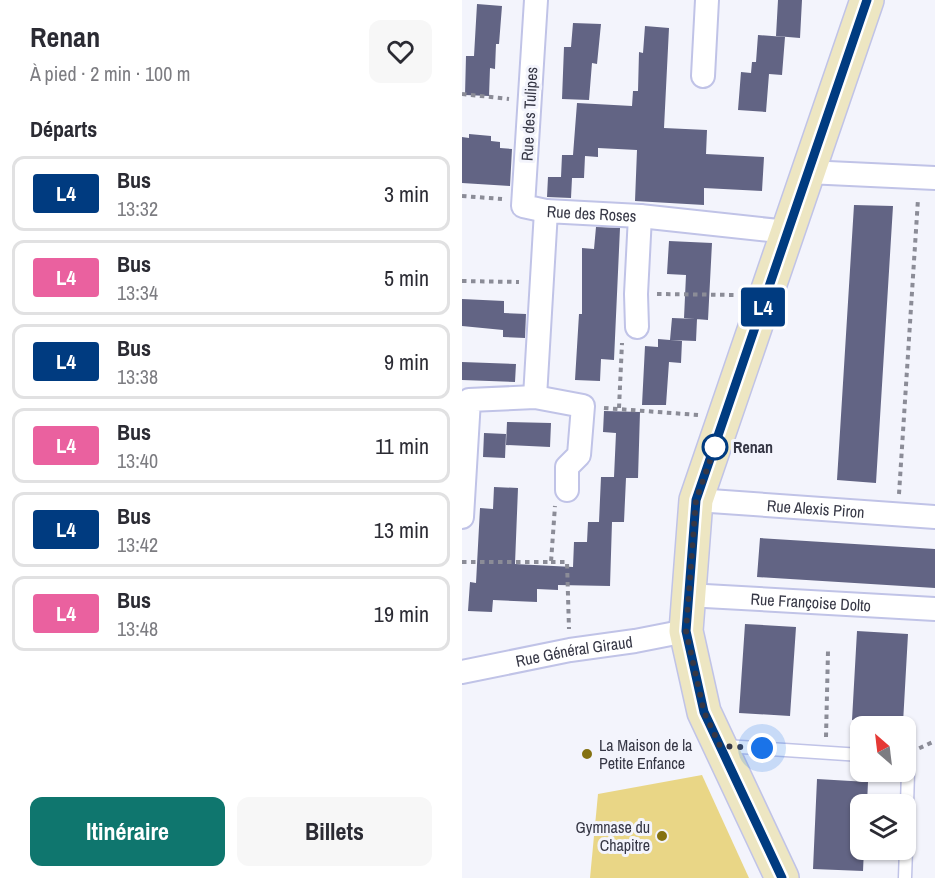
<!DOCTYPE html>
<html lang="fr">
<meta charset="utf-8">
<style>
body{margin:0;font-family:"Archivo Narrow",sans-serif;background:#f7f7f7;color:#2b2b33;height:100vh;display:flex;flex-direction:column;font-size:22px;white-space:nowrap}
*{box-sizing:border-box;margin:0}
p{font-size:20px;color:#7c7c81}
.icon{flex:none;width:33px;height:33px;fill:none;stroke:currentColor;stroke-width:2;stroke-linecap:round;stroke-linejoin:round}
.map{position:relative;flex:1;overflow:hidden}
.side{display:flex;flex-direction:column;background:#fff;width:462px}
.side>*{flex:none}
.badge{padding:0 12px;border-radius:4px;font-size:21px;line-height:39px}
.needle{width:39px;rotate:332deg}
.controls{position:absolute;left:388px;top:716px;display:grid;gap:12px}
.controls a{display:grid;place-items:center;width:66px;height:66px;border-radius:12px;background:#fff;box-shadow:0 2px 4px #0004;font-size:30px}
.you{position:absolute;width:30px;height:30px;margin:-15px;border:4px solid #fff;border-radius:50%;background:#1a73e8;box-shadow:0 0 0 9px #1a73e833}
.map>.badge{position:absolute;translate:-50% -50%;box-shadow:0 0 0 3px #fff}
h2{padding:0 30px;font-size:22px;line-height:54px}
.round{display:grid;place-items:center;flex:none;width:63px;height:63px;border-radius:12px;background:#f7f7f7}
.summary{display:flex;align-items:center;justify-content:space-between;height:102px;padding:0 30px}
h1{font-size:28px;font-weight:700;line-height:45px}
.cta{display:flex;gap:12px;margin-top:auto;padding:12px 30px}
.cta a{flex:1;height:69px;border-radius:12px;background:#0f766e;color:#fff;font-size:24px;font-weight:700;line-height:69px;text-align:center}
.cta a+a{background:#f7f7f7;color:#2b2b33}
ul{padding:0;list-style:none}
li{display:flex;align-items:center;gap:18px;height:75px;margin:0 12px 9px;padding:0 18px;border:3px solid #e1e1e2;border-radius:12px}
li div{flex:1}
li b{display:block;font-size:22px}
li em{font-style:normal}
li .badge{min-width:66px;font-weight:700;text-align:center}
main{display:flex;flex:1;min-height:0}
.map>svg:first-child{display:block}
.green{fill:#e9d686}
.building{fill:#626484}
.lines{fill:none;stroke-linecap:round;stroke-linejoin:round}
.lane-casing{stroke:#c0c3e7;stroke-width:15}
.street-casing{stroke:#c0c3e7;stroke-width:26}
.secondary-casing{stroke:#c0c3e7;stroke-width:36}
.path{stroke:#8b8c97;stroke-width:4;stroke-dasharray:4.5 4.5;stroke-linecap:butt}
.lane{stroke:#fff;stroke-width:12}
.street{stroke:#fff;stroke-width:22}
.secondary{stroke:#ede6c2;stroke-width:33}
.line-casing{stroke:#fff;stroke-width:14}
.line{stroke:#003b80;stroke-width:9}
.walk{stroke:#363745;stroke-width:6;stroke-dasharray:0 10.8}
.stop-dot{fill:#fff;stroke:#003b80;stroke-width:3}
.poi-dot{fill:#847111;stroke:#f3f4fc;stroke-width:2}
.labels{text-anchor:middle;stroke-width:6;stroke-linejoin:round;paint-order:stroke}
.street-label{font-size:16px;fill:#363745;stroke:#f3f4fc}
.stop-label{font-size:16px;font-weight:bold;fill:#363745;stroke:#f3f4fc;text-anchor:start}
.poi-label{font-size:16px;fill:#363745;stroke:#f3f4fc;text-anchor:start}
</style>
<main>
<section class="side">
<div class="summary"><div><h1>Renan</h1><p>À pied · 2 min · 100 m</p></div><a class="round"><svg class="icon" aria-label="heart" viewBox="0 0 24 24"><path d="M12 20l-8-8c-3-5 5-10 8-4 3-6 11-1 8 4z"/></svg></a></div>
<h2>Départs</h2>
<ul>
<li><span class="badge" style="background:#003b80;color:#fff">L4</span><div><b>Bus</b><p>13:32</p></div><em>3 min</em></li>
<li><span class="badge" style="background:#ea619f;color:#fff">L4</span><div><b>Bus</b><p>13:34</p></div><em>5 min</em></li>
<li><span class="badge" style="background:#003b80;color:#fff">L4</span><div><b>Bus</b><p>13:38</p></div><em>9 min</em></li>
<li><span class="badge" style="background:#ea619f;color:#fff">L4</span><div><b>Bus</b><p>13:40</p></div><em>11 min</em></li>
<li><span class="badge" style="background:#003b80;color:#fff">L4</span><div><b>Bus</b><p>13:42</p></div><em>13 min</em></li>
<li><span class="badge" style="background:#ea619f;color:#fff">L4</span><div><b>Bus</b><p>13:48</p></div><em>19 min</em></li>
</ul>
<div class="cta"><a>Itinéraire</a><a>Billets</a></div>
</section>
<div class="map">
<svg width="473" height="878" viewBox="0 0 473 878">
<rect width="100%" height="100%" fill="#f3f4fc"/>
<path class="green" d="M 240,775 L 287,878 L 128,878 L 136,794 Z"/>
<path class="building" d="M 316,0 L 340,0 L 338,38 L 314,36 Z
M 15,4 L 40,6 L 37,44 L 34,44 L 33,69 L 28,68 L 27,96 L 3,95 L 4,56 L 12,56 Z
M 111,23 L 139,24 L 135,64 L 130,63 L 127,100 L 100,99 L 102,47 L 109,47 Z
M 183,26 L 207,28 L 202,128 L 245,130 L 244,154 L 302,157 L 300,191 L 242,188 L 242,205 L 173,201 L 175,150 L 136,148 L 136,157 L 123,156 L 122,178 L 110,178 L 109,198 L 85,197 L 86,177 L 102,177 L 99,177 L 100,155 L 111,155 L 115,103 L 170,106 L 171,91 L 176,91 L 177,52 L 181,53 Z
M 296,35 L 323,37 L 320,75 L 307,74 L 304,112 L 276,110 L 279,72 L 289,73 L 290,62 L 294,62 Z
M 7,134 L 29,136 L 29,141 L 38,142 L 38,148 L 50,149 L 48,186 L 0,183 L 0,137 L 7,138 Z
M 392,205 L 431,206 L 414,483 L 375,480 Z
M 134,227 L 158,228 L 152,360 L 139,359 L 138,381 L 113,380 L 117,314 L 120,314 L 120,248 L 132,249 Z
M 207,241 L 250,243 L 246,320 L 222,318 L 224,275 L 205,274 Z
M 0,299 L 42,301 L 42,313 L 64,314 L 63,338 L 41,337 L 41,330 L 0,326 Z
M 210,318 L 235,319 L 234,341 L 208,340 Z
M 196,339 L 220,341 L 219,363 L 207,362 L 204,405 L 180,405 L 183,346 L 196,347 Z
M 0,362 L 54,364 L 53,382 L 0,380 Z
M 142,411 L 178,412 L 176,478 L 164,478 L 162,522 L 150,522 L 148,586 L 96,585 L 96,590 L 75,589 L 75,602 L 31,600 L 30,612 L 6,611 L 8,582 L 14,583 L 18,508 L 31,509 L 32,487 L 56,488 L 53,564 L 111,567 L 112,542 L 125,542 L 126,522 L 137,522 L 139,477 L 152,477 L 154,433 L 141,432 Z
M 45,422 L 89,423 L 88,447 L 44,445 Z
M 22,433 L 44,434 L 43,458 L 21,457 Z
M 298,538 L 473,549 L 473,588 L 295,577 Z
M 283,624 L 334,627 L 328,716 L 277,713 Z
M 395,631 L 446,634 L 441,723 L 390,720 Z
M 355,779 L 406,782 L 405,804 L 399,804 L 399,849 L 402,849 L 401,871 L 351,869 Z"/>
<g class="lines">
<defs>
<path id="lane" d="M 263,746 L 399,755
M 444,768 L 446,771 L 444,840
M 443,878 L 444,849"/>
<g id="street">
<path d="M 74,0 L 61,206 L 84,211"/>
<path d="M 241,76 L 245,0"/>
<path d="M 345,172 L 473,178"/>
<path d="M 175,327 L 174,294 L 178,216"/>
<path id="s1" d="M 73,397 L 84,211 L 178,216 L 326,232"/>
<path id="s2" d="M 234,500 L 473,517"/>
<path d="M 0,517 L 7,400 L 73,397 L 121,406 L 117,455 L 105,467 L 105,490"/>
<path id="s3" d="M 225,595 L 473,609"/>
<path id="s4" d="M 0,672 L 108,650 L 173,641 L 224,631"/>
</g>
<path id="secondary" d="M 320,878 L 242,712 L 224,631 L 234,500 L 405,0"/>
</defs>
<use href="#lane" class="lane-casing"/>
<use href="#street" class="street-casing"/>
<use href="#secondary" class="secondary-casing"/>
<path class="path" d="M 0,94 L 47,99
M 0,196 L 40,199
M 0,281 L 57,282
M 195,294 L 275,295
M 142,408 L 236,415
M 157,408 L 160,343
M 437,494 L 456,199
M 0,562 L 89,562 L 93,506
M 89,562 L 105,562 L 107,629
M 364,737 L 366,651
M 449,752 L 473,741"/>
<use href="#lane" class="lane"/>
<use href="#street" class="street"/>
<use href="#secondary" class="secondary"/>
</g>
<g class="lines">
<defs>
<path id="line" d="M 320,878 L 242,712 L 224,631 L 234,500 L 405,0"/>
</defs>
<use href="#line" class="line-casing"/>
<use href="#line" class="line"/>
<path class="walk" d="M 253,447 L 254,444 L 234,500 L 224,631 L 242,712 L 258,746 L 300,748"/>
</g>
<circle class="stop-dot" cx="253" cy="447" r="12"/>
<g class="poi-dot">
<circle cx="125" cy="754" r="6"/>
<circle cx="200" cy="836" r="6"/>
</g>
<g class="labels">
<g class="street-label">
<text transform="translate(67 114) rotate(-87)" y="6">Rue des Tulipes</text>
<text dy="6" stroke="none"><textPath href="#s1" startOffset="232">Rue des Roses</textPath></text>
<text dy="6" stroke="none"><textPath href="#s2" startOffset="120">Rue Alexis Piron</textPath></text>
<text dy="6" stroke="none"><textPath href="#s3" startOffset="124">Rue Françoise Dolto</textPath></text>
<text dy="6" stroke="none"><textPath href="#s4" startOffset="114">Rue Général Giraud</textPath></text>
</g>
<g class="stop-label">
<text x="271" y="453">Renan</text>
</g>
<g class="poi-label">
<text x="137" y="751">La Maison de la<tspan x="137" dy="18">Petite Enfance</tspan></text>
<text x="188" y="833" text-anchor="end">Gymnase du<tspan x="188" dy="18">Chapitre</tspan></text>
</g>
</g>
</svg>
<div class="controls">
<a><svg class="needle" viewBox="-14 -14 28 28"><path d="M0-13l5 13h-10z" fill="#e53935"/><path d="M0 13l5-13h-10z" fill="#7c7c81"/></svg></a>
<a><svg class="icon" aria-label="layers" viewBox="0 0 24 24"><path d="M12 4l9 5-9 5-9-5zM3 14l9 5 9-5"/></svg></a>
</div>
<div class="you" style="left:300px;top:748px"></div>
<b class="badge" style="left:301px;top:307px;background:#003b80;color:#fff">L4</b>
</div>
</main>
